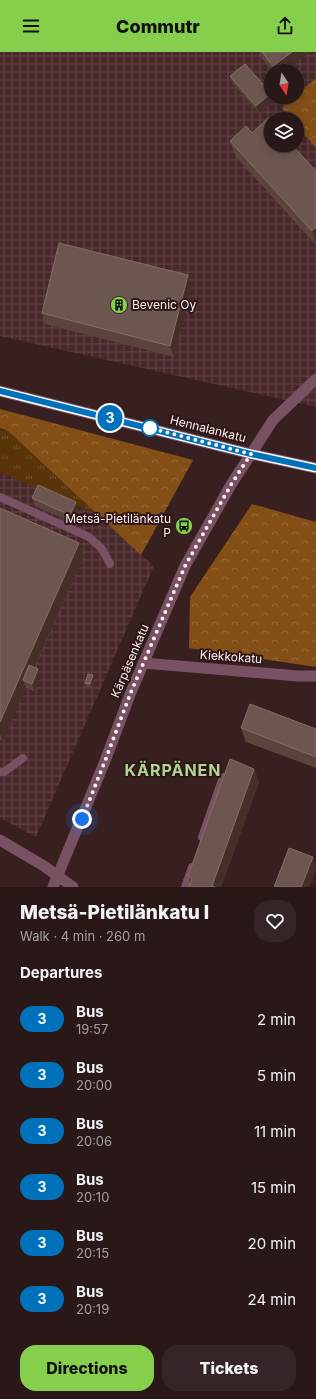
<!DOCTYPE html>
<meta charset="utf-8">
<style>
body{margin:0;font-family:Inter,sans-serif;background:#362526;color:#f1f3f6;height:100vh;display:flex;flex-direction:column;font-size:15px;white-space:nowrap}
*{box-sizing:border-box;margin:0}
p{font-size:13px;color:#a5a0a2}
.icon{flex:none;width:22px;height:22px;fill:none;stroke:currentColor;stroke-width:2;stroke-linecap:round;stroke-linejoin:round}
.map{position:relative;height:835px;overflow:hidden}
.side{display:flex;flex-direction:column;background:#2a1819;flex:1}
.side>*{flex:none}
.badge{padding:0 8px;border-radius:13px;font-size:14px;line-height:26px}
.needle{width:26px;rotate:168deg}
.tools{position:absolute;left:264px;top:12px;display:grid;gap:8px}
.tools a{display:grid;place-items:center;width:40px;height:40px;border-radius:50%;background:#2a1819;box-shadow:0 2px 10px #0003,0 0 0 1px #463738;font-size:20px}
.you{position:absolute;width:20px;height:20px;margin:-10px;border:3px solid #fff;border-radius:50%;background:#1a73e8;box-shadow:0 0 0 6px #1a73e833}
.map>.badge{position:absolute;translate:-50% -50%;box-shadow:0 0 0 2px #fff}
h2{padding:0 20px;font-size:15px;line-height:36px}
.round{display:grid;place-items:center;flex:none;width:42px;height:42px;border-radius:16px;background:#362526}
.head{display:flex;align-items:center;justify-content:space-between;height:68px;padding:0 20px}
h1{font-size:19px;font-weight:800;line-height:30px}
.primary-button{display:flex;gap:8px;margin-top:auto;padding:8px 20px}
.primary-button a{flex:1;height:46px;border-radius:16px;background:#85cf4c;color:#111;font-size:16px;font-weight:800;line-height:46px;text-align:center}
.primary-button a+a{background:#362526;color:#f1f3f6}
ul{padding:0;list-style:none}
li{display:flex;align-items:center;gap:12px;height:56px;padding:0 20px}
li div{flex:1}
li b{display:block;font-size:15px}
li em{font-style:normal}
li .badge{min-width:44px;font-weight:700;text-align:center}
header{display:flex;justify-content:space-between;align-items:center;height:52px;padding:0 20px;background:#85cf4c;color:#111;font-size:18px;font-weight:800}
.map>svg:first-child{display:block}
.industrial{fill:url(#industrial-grid);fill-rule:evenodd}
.grass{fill:url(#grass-tufts)}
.forest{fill:url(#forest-crowns)}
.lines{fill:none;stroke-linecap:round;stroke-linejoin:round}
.service{stroke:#785262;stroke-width:8}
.minor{stroke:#785262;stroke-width:11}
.tertiary{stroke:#785262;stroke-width:11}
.wall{fill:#5c443d}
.shaded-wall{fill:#462e29}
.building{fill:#6e5650;stroke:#846e69}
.line-casing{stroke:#fff;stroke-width:9}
.line{stroke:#0072bc;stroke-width:6}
.walk{stroke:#fef0f0;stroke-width:4;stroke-dasharray:0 7.2}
.stop-dot{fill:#fff;stroke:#0072bc;stroke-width:2}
.labels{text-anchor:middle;stroke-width:4;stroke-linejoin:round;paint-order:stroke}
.poi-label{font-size:12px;fill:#fef0f0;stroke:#2e1618;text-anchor:start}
.street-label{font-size:12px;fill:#fef0f0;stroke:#2e1618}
.district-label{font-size:16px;font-weight:bold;letter-spacing:1px;fill:#add794;stroke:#2e1618}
</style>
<header><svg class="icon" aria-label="menu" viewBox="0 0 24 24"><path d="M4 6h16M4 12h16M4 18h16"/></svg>Commutr<svg class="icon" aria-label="share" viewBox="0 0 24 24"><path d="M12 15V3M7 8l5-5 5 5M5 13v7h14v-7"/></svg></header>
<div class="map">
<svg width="316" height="835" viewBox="0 0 316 835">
<defs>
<pattern id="industrial-grid" width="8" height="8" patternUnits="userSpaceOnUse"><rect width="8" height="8" fill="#48282a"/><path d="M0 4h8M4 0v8" fill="none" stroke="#634849"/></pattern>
<pattern id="grass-tufts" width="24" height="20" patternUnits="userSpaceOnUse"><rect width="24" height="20" fill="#593409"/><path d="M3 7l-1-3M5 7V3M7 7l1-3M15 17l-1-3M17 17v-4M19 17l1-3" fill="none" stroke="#72522d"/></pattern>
<pattern id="forest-crowns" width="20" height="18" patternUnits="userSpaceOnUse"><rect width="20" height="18" fill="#834f16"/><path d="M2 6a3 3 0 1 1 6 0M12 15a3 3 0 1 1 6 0" fill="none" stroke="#966938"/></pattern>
</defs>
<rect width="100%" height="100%" fill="#382021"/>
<path class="industrial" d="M 0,0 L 316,0 L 316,355 L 0,284 ZM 271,19 L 297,19 L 297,45 L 271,45 ZM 271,67 L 297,67 L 297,93 L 271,93 Z
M 0,420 L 98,463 L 154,514 L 36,785 L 0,766 Z"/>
<path class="grass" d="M 0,377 L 8,379 L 98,463 L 0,420 Z"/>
<path class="forest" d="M 316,26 L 316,96 L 297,74 L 297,67 L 291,67 L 282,56 L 294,45 L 297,45 L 297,42 Z
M 0,357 L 193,408 L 141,503 L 8,379 L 0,376 Z
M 252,452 L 316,470 L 316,615 L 189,596 L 190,545 Z"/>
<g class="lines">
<path class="service" d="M 0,445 L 89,485 L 102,497 L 110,512
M 0,720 L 4,720 L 23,706
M 202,785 L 223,725
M 185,835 L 192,815"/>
<path class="minor" d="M 251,402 L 273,368 L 316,327
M 0,788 L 44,814 L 73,835"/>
<path class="tertiary" d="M 0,339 L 251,402 L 316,416
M 143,611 L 298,624 L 316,624
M 53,835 L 105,709 L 131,640 L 185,514 L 232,431 L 251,402"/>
</g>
<path class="wall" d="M 259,0 L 310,0 L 285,19 L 272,19 L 261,5 Z
M 230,24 L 274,49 L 259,61 L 233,32 Z
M 252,81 L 316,119 L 316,193 L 236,105 L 230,89 Z
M 188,223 L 192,234 L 174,305 L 45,272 L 42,261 Z
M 32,446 L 79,458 L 73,471 L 35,454 Z
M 0,456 L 79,491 L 84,504 L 35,616 L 41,625 L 34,639 L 26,636 L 3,689 L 0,688 Z
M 94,627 L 91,636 L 87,635 L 85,631 Z
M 241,676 L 316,677 L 316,716 L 246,690 Z
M 254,717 L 259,730 L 221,835 L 189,835 L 190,831 L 188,824 Z"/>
<path class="shaded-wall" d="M 292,0 L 310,0 L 285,19 L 275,19 L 273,14 Z
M 271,41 L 271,45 L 272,45 L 274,49 L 259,61 L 256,54 Z
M 316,175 L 316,191 L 312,179 Z
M 188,223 L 192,234 L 174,305 L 170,294 Z
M 76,450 L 79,458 L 73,471 L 70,463 Z
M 79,491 L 84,504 L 28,630 L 23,628 L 26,636 L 3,689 L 0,682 L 0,670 Z
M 38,617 L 41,625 L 34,639 L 32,632 Z
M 93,623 L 94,627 L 91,636 L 90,632 Z
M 254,717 L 259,730 L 221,835 L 212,835 L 212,834 Z
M 313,805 L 316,815 L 316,818 L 309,835 L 301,835 Z"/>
<path class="building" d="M 262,0 L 292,0 L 273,14 Z
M 245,12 L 271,41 L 256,54 L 230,24 Z
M 268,66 L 271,69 L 271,93 L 292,93 L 316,119 L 316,175 L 312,179 L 230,89 L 246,74 L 252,81 Z
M 59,191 L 188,223 L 170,294 L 42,261 Z
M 38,433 L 76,450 L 70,463 L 32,446 Z
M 0,456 L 79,491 L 0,670 Z
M 29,613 L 38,617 L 32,632 L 23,628 Z
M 88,622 L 93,623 L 90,632 L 85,631 Z
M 250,652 L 316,677 L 316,705 L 241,676 Z
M 230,707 L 254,717 L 212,834 L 215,835 L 189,835 L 192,827 L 188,824 Z
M 289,796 L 313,805 L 301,835 L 274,835 Z"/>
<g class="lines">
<defs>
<path id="line" d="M 0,339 L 251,402 L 316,416"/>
</defs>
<use href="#line" class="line-casing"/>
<use href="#line" class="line"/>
<path class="walk" d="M 82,767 L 105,709 L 131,640 L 185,514 L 232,431 L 251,402 L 146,375 L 150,376"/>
</g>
<defs>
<symbol id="building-disc" viewBox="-11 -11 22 22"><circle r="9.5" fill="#85cf4c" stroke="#2e1618"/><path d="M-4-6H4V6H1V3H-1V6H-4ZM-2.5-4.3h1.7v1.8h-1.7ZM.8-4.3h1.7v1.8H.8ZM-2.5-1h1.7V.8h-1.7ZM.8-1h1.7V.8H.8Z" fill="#111"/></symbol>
<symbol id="bus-disc" viewBox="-11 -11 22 22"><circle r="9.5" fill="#85cf4c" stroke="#2e1618"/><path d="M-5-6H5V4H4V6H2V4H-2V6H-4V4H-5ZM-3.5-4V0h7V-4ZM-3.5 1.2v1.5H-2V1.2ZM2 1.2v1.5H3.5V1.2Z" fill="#111"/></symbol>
</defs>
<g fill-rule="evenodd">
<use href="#building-disc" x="109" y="243" width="20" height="20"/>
<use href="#bus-disc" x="174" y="464" width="20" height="20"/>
</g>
<circle class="stop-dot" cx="150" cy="376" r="8"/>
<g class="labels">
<g class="poi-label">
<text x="132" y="257">Bevenic Oy</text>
<text x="171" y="471" text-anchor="end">Metsä-Pietilänkatu<tspan x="171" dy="14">P</tspan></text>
</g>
<g class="street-label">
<text transform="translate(208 377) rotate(14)" y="4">Hennalankatu</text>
<text transform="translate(231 605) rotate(4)" y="4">Kiekkokatu</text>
<text transform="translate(130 609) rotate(-67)" y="4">Kärpäsenkatu</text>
</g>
<g class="district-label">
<text x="173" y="724">KÄRPÄNEN</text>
</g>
</g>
</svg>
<div class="tools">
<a><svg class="needle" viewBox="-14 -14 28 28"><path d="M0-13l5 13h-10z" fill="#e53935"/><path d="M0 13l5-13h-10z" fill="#a5a0a2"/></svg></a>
<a><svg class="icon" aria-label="layers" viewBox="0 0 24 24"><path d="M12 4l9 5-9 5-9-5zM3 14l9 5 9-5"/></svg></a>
</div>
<div class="you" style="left:82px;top:767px"></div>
<b class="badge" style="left:110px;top:366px;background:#0072bc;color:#fff">3</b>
</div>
<section class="side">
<div class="head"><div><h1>Metsä-Pietilänkatu I</h1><p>Walk · 4 min · 260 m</p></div><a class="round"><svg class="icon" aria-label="heart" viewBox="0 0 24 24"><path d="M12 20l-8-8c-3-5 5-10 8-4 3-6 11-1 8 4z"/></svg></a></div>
<h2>Departures</h2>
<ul>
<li><span class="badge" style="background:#0072bc;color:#fff">3</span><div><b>Bus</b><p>19:57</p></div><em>2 min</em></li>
<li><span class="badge" style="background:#0072bc;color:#fff">3</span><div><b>Bus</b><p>20:00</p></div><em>5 min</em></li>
<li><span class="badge" style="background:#0072bc;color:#fff">3</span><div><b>Bus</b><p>20:06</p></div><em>11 min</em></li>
<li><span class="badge" style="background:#0072bc;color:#fff">3</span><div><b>Bus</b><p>20:10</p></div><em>15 min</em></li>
<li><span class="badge" style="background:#0072bc;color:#fff">3</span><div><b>Bus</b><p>20:15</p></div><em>20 min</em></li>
<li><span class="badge" style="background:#0072bc;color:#fff">3</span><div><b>Bus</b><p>20:19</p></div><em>24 min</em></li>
</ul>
<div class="primary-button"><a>Directions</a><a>Tickets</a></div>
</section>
